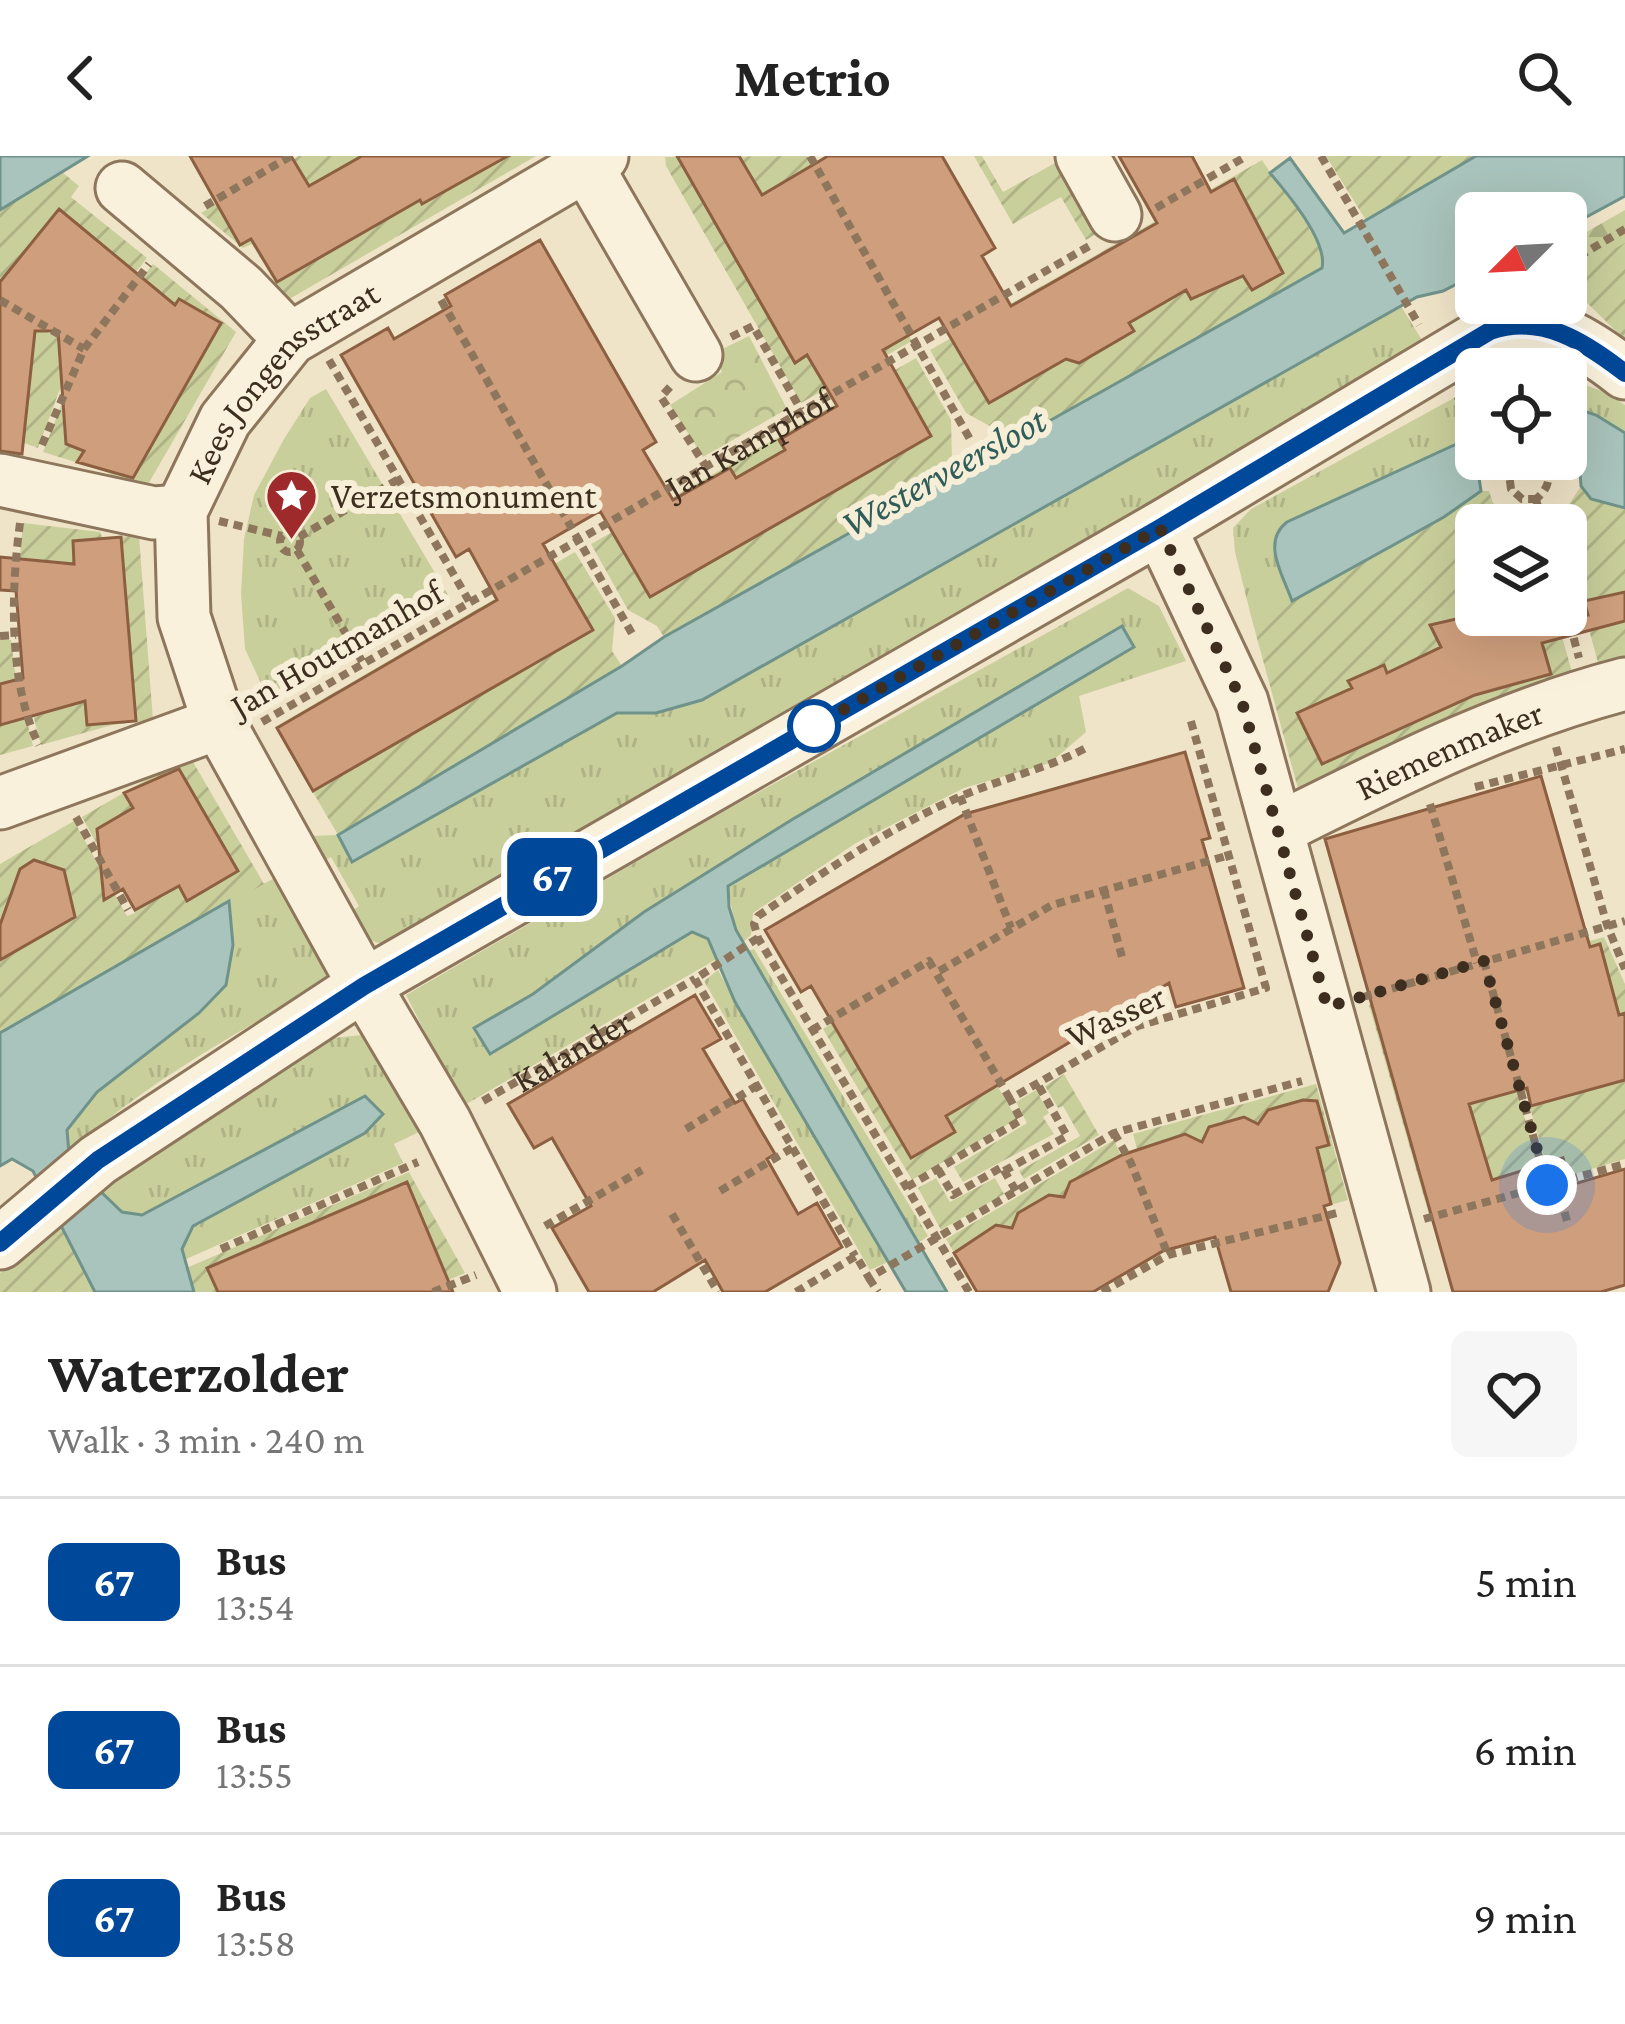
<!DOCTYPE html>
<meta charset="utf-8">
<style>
body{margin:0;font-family:"Crimson Pro",serif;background:#f6f6f6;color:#222;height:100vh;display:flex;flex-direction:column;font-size:45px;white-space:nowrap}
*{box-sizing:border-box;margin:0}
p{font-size:39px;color:#767676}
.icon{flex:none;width:66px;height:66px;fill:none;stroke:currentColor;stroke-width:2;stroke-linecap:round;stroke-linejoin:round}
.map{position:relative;height:1136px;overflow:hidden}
.details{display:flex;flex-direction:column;background:#fff;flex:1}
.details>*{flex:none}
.badge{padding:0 24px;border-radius:18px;font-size:42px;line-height:78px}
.needle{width:78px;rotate:246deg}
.tools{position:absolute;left:1455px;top:36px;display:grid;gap:24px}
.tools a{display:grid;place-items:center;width:132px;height:132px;border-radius:18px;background:#fff;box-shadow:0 12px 48px #0002;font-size:60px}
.you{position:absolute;width:60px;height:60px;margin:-30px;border:9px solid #fff;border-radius:50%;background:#1a73e8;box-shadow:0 0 0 18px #1a73e833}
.map>.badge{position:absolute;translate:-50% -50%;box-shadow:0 0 0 6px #fff}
.round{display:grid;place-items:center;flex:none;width:126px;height:126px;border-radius:18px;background:#f6f6f6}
.overview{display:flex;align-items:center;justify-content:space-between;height:204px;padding:0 48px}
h1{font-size:57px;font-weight:700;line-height:90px}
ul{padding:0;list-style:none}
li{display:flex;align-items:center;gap:36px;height:168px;padding:0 48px;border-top:3px solid #e0e0e0}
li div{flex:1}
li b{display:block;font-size:45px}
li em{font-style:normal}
li .badge{min-width:132px;font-weight:700;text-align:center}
header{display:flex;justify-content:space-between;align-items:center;height:156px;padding:0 48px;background:#fff;font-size:54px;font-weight:700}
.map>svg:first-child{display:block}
.grass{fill:url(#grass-tufts);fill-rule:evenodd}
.forest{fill:url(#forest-firs)}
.park{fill:url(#park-crowns)}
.garden{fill:url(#garden-furrows)}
.water{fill:#a9c4bc;stroke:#6f938a;stroke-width:3}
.building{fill:#cf9f7d;stroke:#8d5f41;stroke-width:3}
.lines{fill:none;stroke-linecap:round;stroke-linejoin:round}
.minor-casing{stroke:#8d765c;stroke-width:57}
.path{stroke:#8d765c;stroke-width:8;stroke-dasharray:9 6;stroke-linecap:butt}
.minor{stroke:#faf1dc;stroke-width:51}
.line-casing{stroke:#fff;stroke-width:27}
.line{stroke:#004899;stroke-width:18}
.walk{stroke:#3d2e20;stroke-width:12;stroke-dasharray:0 21.6}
.stop-dot{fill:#fff;stroke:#004899;stroke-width:6}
.labels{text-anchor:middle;stroke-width:12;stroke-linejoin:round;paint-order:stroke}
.street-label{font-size:36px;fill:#3d2e20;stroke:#f7eed8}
.poi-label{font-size:36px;fill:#3d2e20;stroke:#f7eed8;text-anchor:start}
.water-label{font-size:39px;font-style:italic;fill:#2f5d5a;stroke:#f7eed8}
</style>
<header><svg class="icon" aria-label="back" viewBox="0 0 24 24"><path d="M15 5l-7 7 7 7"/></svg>Metrio<svg class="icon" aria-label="search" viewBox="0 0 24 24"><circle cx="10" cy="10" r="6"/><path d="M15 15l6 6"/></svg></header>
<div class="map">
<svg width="1625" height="1136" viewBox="0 0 1625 1136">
<defs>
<pattern id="grass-tufts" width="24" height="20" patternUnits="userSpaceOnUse" patternTransform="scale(3)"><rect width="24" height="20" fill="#c9cf9b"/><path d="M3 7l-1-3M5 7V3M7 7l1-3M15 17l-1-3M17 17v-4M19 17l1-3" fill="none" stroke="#aeb285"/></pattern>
<pattern id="forest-firs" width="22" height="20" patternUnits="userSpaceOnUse" patternTransform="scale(3)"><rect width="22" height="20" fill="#c9cf9b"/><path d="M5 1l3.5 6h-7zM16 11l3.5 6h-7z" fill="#aeb285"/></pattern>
<pattern id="park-crowns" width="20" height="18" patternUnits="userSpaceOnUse" patternTransform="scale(3)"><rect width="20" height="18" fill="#c9cf9b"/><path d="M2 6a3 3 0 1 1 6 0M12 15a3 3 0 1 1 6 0" fill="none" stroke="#aeb285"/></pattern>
<pattern id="garden-furrows" width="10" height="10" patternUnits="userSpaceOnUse" patternTransform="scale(3)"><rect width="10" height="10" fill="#c9cf9b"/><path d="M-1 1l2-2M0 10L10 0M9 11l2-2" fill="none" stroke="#aeb285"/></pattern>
</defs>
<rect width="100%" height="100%" fill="#f0e4c8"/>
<path class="grass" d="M 1401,150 L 1428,194 L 396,788 C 369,790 362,779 349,757 L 359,750 L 331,701 L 324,705 L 310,680 L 338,679 L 352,705 L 617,557 L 656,557 L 702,544 Z
M 1566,222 L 1605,236 L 1625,249 L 1625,277 L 1596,259 L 1566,249 Z
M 1476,230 L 1476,279 L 1287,366 C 1261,386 1283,419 1292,445 L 1252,464 L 1235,396 L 1233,372 L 1251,353 Z
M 326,233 L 448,439 L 269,544 L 245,493 L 241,438 L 244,383 L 254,339 L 284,283 L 310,242 Z
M 1128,432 L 1159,450 L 1186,505 L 1079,540 L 1086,576 L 1050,607 L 964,632 L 856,687 L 753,757 L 751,779 L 739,790 L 463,950 L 406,839 L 719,658 ZM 1123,471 L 1134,491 L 728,730 L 735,773 L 709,783 L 692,775 L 490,897 L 475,871 L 533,838 L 644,756 L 793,663 Z
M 281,719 L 326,800 L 331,824 C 239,875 148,925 69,996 L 67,974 L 97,936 L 199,857 L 233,789 L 229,745 Z
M 754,793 L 928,1080 L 918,1087 L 762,820 L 748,795 Z
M 718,814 L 735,846 L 888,1106 L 870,1114 L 704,825 Z
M 361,879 L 379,896 L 419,976 L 394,988 L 403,1007 L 184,1104 L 182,1093 L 193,1070 L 365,977 L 382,959 L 364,940 L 142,1059 L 122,1056 L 95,1030 L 190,966 L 333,882 Z"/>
<path class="forest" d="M 1625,54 L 1625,128 L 1579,112 L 1583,78 Z"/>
<path class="park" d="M 749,180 L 787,253 L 703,301 L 670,249 L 722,216 L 714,197 Z"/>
<path class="garden" d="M 299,0 L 536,0 L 286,145 L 252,88 L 243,92 L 201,57 Z
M 807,0 L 912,185 L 801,247 L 666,10 L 665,1 Z
M 974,0 L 982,0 L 1003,36 L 1055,7 L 1096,78 L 1086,84 L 1061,41 L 1013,68 Z
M 1326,0 L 1476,0 L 1367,66 Z
M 1262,4 C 1278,30 1329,80 1322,112 L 1005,289 L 995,273 L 966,257 L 930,194 Z
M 62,16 L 79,30 L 71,41 L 147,102 L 102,159 L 0,140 L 0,54 Z
M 1625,87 L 1625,184 L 1570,130 L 1573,111 L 1579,112 Z
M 153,108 L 236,176 L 143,337 L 104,315 L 43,296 L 71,224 L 99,174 Z
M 0,149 L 81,196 L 63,225 L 38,292 L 0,278 Z
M 916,202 L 951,264 L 952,304 L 959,315 L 664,481 L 657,470 L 628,454 L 591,388 Z
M 1581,330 L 1591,343 L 1625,352 L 1625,515 L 1602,521 L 1566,390 L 1566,369 L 1560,369 L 1559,364 Z
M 1481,335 L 1489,335 L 1493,347 L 1529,369 L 1476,369 L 1476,459 L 1556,459 L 1575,527 L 1303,651 L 1252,464 L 1444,361 Z
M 23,367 L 100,376 L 102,381 L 139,380 L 153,564 L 112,569 L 41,589 L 21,513 L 16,442 Z
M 575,396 L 615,462 L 612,495 L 622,510 L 338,679 L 275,571 Z
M 0,484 L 11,484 L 15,515 L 33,590 L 0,599 Z
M 189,599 L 264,728 L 0,877 L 0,708 L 74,665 L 127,760 L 135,757 L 82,661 Z
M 1604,781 L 1625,828 L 1625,1003 L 1551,1025 L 1490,812 Z
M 927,811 L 1017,963 L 912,1024 L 823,873 Z
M 1482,815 L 1544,1028 L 1429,1059 L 1369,849 Z
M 1064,918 L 1099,979 L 1024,1023 L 1019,1015 L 1080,980 L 1063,950 L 1058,952 L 1045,930 Z
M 1316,928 L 1348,1044 L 1171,1094 L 1154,1056 L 1133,978 Z
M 1036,934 L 1049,957 L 1043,961 L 1054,978 L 963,1026 L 954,1011 L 1027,967 L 1016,946 Z
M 1114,984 L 1163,1097 L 1095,1136 L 977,1136 L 946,1083 Z
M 409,1016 L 465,1117 L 420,1136 L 194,1136 L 184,1113 Z
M 936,1022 L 950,1046 L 995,1022 L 1004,1038 L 941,1074 L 918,1032 Z
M 61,1070 L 95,1136 L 0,1136 L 0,1117 Z"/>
<path class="water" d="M 0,0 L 88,0 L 0,54 Z
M 1476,0 L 1625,0 L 1625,40 L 1566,72 L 1566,57 L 1476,57 L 1476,118 L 1443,135 L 1417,141 L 702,544 L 656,557 L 617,557 L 352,706 L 338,679 L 622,510 L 664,481 L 1322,112 C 1328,85 1287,37 1270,17 L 1290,2 L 1344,77 Z
M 1566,249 L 1596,259 L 1625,277 L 1625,352 L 1591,343 L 1581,330 L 1579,302 L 1566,280 Z
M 1476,279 L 1476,303 L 1483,303 L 1478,315 L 1481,335 L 1444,361 L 1292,445 C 1283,419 1261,386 1287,366 Z
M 1122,470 L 1134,491 L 728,730 L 729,751 L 736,774 L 947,1136 L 906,1136 L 735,846 L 708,783 L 692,776 L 490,898 L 474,872 L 533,838 L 644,756 L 793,663 Z
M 229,745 L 233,789 L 226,829 L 199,857 L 97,936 L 67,974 L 69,997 L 95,1030 L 122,1056 L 142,1059 L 365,940 L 383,958 L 365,977 L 193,1070 L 182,1093 L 194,1136 L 95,1136 L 33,1015 L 12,1003 L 0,1010 L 0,877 Z"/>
<path class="building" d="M 190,0 L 291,0 L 309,30 L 362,0 L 508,0 L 422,48 L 420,44 L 277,126 L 251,83 L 240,89 Z
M 677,0 L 739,0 L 762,39 L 828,0 L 942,0 L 995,92 L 982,100 L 1011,150 L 1157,67 L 1119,0 L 1192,0 L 1211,36 L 1234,23 L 1283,117 L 1252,134 L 1243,120 L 1191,143 L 1186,134 L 1129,167 L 1134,175 L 1079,207 L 1066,203 L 989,247 L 939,162 L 883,194 L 931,280 L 650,441 L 600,355 L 543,388 L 593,474 L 313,635 L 277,572 L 497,444 L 469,393 L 456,401 L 341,199 L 388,172 L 394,183 L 451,150 L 445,139 L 540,84 L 656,286 L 643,294 L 673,344 L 730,312 L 736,322 L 785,294 L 779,284 L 837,250 L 807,199 L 795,207 Z
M 59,53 L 175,149 L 179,143 L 221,167 L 133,322 L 77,306 L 84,295 L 66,288 L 58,175 L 35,175 L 22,298 L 0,295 L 0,126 Z
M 121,381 L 136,565 L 87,569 L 85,545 L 0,569 L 0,528 L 23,522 L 16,435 L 0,434 L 0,401 L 74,408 L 73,385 Z
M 1625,436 L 1625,465 L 1542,487 L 1551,518 L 1475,539 L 1322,608 L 1297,557 L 1352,532 L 1348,525 L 1384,509 L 1387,517 L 1441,491 L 1430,469 L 1473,459 L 1474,468 L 1506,459 L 1588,459 L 1584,445 Z
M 1185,596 L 1210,682 L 1202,684 L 1244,832 L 1176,851 L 1169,827 L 946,960 L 955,976 L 911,1002 L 811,830 L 801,836 L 765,774 L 965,658 Z
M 179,613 L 238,715 L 187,745 L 179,730 L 135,754 L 123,733 L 104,744 L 97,673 L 133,652 L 124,637 Z
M 1541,620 L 1590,791 L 1600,788 L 1619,859 L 1625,857 L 1625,924 L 1531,950 L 1527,932 L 1469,948 L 1492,1024 L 1563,1002 L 1571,1029 L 1625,1013 L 1625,1129 L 1601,1136 L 1453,1136 L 1325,683 Z
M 34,704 L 64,714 L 75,761 L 0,804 L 0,769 L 20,713 Z
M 695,839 L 721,883 L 703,893 L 735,947 L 743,943 L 759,971 L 775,998 L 767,1003 L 798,1058 L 817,1047 L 842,1091 L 765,1136 L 723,1136 L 705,1104 L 653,1136 L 589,1136 L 552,1072 L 591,1050 L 552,982 L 534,992 L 508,948 Z
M 1303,944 L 1317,945 L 1329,989 L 1317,992 L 1331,1048 L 1324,1050 L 1340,1107 L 1328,1136 L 1231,1136 L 1215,1081 L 1163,1095 L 1093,1136 L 977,1136 L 954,1097 L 996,1069 L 1012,1072 L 1018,1057 L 1049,1039 L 1064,1041 L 1070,1026 L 1122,999 L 1185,978 L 1202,986 L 1209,971 L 1244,961 L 1258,968 L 1268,954 Z
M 407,1026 L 453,1136 L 218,1136 L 207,1112 Z"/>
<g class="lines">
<defs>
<g id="minor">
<path d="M 1082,0 L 1115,59"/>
<path d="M 586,9 L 696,199"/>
<path d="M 122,32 L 241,132 L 290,183"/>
<path d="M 0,324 L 154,357 L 181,355"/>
<path d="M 1160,372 L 1242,546 L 1404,1136"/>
<path d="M 0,647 L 219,567"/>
<path id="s3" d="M 1278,673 C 1391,617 1502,560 1625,528"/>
<path d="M 0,1087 L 98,1004 L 364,829 L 1160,372 L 1490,175 C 1542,157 1585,186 1625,217"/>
<path id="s4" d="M 530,1136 L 445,966 L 364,829 L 219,567 L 184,461 L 181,355 L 225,264 L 290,183 L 602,0"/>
</g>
</defs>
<use href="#minor" class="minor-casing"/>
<g class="path">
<path d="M 810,0 L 971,285"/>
<path d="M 1321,0 L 1419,169"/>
<path d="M 205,50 L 291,0"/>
<path d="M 1156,52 L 1247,0"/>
<path d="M 1566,108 L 1625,73"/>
<path d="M 0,144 L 84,193"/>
<path d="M 441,144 L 634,481"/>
<path d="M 731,181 L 753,170 L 801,254"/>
<path d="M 329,204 L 469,445"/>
<path d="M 670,231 L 661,241 L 705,309"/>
<path d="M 1457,240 L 1476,268"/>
<path d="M 42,289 L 84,193 L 149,108"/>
<path d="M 1525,303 L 1515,306 L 1509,318 L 1511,333 L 1522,343 L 1536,343"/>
<path d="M 1533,303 C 1554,311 1552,331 1536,343"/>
<path d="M 1536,343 L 1543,369"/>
<path d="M 219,365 L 282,380"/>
<path d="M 20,367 C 11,433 8,528 39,589"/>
<circle cx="290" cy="386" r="10"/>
<path d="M 299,381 L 399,323"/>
<path d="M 297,394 L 363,507"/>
<path d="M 1566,453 L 1579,502"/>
<path d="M 0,480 L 16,479"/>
<path id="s1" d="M 262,566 L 1091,89"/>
<path d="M 1556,591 L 1607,769 L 1625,813"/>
<path d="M 1475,631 L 1625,593"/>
<path d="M 960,640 L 1011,772"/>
<path d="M 1430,648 L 1477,807"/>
<path d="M 76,661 L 128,754"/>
<path d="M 1104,734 L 1122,801"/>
<path d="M 758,782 L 695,823 L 855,1100"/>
<path d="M 1484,805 L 1547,1029"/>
<path d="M 1363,841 L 1625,765"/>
<path d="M 812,874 L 929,805 L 936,817"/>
<path d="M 1010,943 L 936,817 L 1052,749 L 1230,699"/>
<path id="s2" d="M 483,945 L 695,823"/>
<path d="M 686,973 L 758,929"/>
<path d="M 1114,977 L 1131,1007 L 1168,1099"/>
<path d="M 938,1013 L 953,1039 L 1002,1011 L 1016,1035"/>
<path d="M 1004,1015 L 1067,980 L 1037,927"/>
<path d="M 1557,1027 L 1568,1069"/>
<path d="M 907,1031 L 1021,964 L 1010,943 L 1138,870 L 1266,832 L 1190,562"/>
<path d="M 720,1035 L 792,992"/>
<path d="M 672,1058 L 718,1136"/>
<path d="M 1424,1063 L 1625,1008"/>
<path d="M 545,1070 L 642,1014"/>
<path d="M 221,1093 L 418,1006"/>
<path d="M 869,1122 L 878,1136"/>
<path d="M 433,1136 L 476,1119"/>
<path d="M 796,1136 L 856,1100 L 869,1122 L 1114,977 L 1302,925"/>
<path d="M 969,1136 L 758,782 L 754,768 L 758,760 C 822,717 886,674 957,642 C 999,623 1044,614 1086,592"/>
<path d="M 1102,1136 L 1168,1099 L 1341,1056"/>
</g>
<use href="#minor" class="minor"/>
</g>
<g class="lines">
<defs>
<path id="line" d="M 0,1087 L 98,1004 L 364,830 L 1160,372 L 1490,175 C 1541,157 1585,186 1625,217"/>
</defs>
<use href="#line" class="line-casing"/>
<use href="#line" class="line"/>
<path class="walk" d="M 814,570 L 801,578 L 1160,372 L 1242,546 L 1327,851 L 1484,805 L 1547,1029"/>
</g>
<defs>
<symbol id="sight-pin" viewBox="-11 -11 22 30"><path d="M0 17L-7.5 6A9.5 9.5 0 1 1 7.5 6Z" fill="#9e2a2b" stroke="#f7eed8"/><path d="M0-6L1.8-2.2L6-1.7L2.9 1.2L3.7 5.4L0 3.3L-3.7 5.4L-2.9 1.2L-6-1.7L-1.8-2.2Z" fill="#fff"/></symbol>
</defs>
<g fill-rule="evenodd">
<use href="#sight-pin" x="262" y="310" width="59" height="81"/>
</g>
<circle class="stop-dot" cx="814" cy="570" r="24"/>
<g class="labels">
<g class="street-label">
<text dy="13" stroke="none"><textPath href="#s4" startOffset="1035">Kees Jongensstraat</textPath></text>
<text dy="13" stroke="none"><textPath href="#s1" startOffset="561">Jan Kamphof</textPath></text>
<text transform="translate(336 492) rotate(-30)" y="13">Jan Houtmanhof</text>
<text dy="13" stroke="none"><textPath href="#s3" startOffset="189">Riemenmaker</textPath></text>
<text transform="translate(1115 859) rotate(-25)" y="13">Wasser</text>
<text dy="13" stroke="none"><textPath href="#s2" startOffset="102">Kalander</textPath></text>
</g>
<g class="poi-label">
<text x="331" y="352">Verzetsmonument</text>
</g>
<g class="water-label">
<text transform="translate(943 315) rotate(-29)" y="14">Westerveersloot</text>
</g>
</g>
</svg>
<div class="tools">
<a><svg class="needle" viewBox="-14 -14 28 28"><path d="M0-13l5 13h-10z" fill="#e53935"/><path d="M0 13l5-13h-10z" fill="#767676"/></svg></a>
<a><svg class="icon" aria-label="locate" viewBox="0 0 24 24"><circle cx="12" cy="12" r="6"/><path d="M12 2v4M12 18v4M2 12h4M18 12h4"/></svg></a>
<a><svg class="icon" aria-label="layers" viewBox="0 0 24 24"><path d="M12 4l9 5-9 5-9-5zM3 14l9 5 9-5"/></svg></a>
</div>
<div class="you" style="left:1547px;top:1029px"></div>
<b class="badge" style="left:552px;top:721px;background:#004899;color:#fff">67</b>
</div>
<section class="details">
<div class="overview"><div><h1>Waterzolder</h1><p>Walk · 3 min · 240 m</p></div><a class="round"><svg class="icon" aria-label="heart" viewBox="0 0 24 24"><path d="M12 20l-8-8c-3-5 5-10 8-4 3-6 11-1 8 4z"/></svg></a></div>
<ul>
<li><span class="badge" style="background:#004899;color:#fff">67</span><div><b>Bus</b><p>13:54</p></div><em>5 min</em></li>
<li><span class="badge" style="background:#004899;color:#fff">67</span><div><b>Bus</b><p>13:55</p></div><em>6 min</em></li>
<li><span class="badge" style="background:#004899;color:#fff">67</span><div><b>Bus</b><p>13:58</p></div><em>9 min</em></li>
</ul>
</section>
